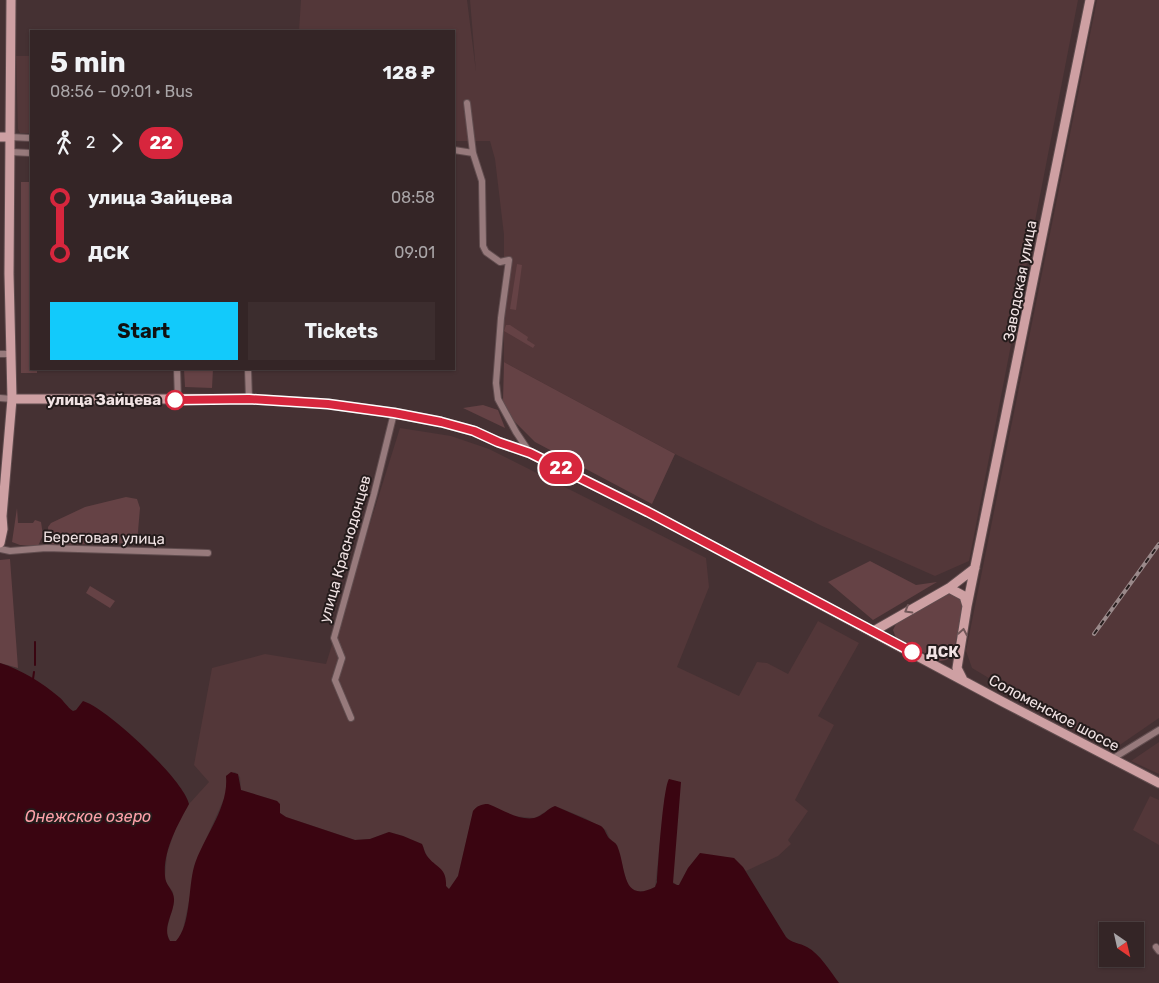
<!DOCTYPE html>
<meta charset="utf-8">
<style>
body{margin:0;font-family:Rubik,sans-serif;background:#3c2d2e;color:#f1f3f6;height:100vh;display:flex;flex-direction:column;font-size:19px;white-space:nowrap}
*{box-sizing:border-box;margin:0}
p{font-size:16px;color:#a9a5a7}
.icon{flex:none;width:28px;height:28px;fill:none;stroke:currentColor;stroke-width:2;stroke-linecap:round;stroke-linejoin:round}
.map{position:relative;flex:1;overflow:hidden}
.drawer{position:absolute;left:30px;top:30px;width:425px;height:340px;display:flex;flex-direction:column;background:#342526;border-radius:0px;box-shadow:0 1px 4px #0004,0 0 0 1px #4e4243}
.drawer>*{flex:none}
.badge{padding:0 10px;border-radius:16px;font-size:18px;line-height:32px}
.needle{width:32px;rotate:146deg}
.controls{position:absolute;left:1099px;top:922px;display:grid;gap:10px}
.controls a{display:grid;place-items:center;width:45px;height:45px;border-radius:0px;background:#342526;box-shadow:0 1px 4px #0004,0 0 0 1px #4e4243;font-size:25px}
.map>.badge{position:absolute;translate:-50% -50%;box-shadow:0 0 0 2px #fff}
.legs{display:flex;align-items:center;gap:8px;height:55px;padding:0 20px;font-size:16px}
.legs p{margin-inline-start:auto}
.summary{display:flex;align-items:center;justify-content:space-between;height:85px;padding:0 20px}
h1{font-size:28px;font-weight:700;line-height:38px}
.action{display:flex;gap:10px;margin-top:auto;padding:10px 20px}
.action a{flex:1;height:58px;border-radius:0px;background:#12cafb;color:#111;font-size:20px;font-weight:700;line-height:58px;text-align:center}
.action a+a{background:#3c2d2e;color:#f1f3f6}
ul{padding:0 20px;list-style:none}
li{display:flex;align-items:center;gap:18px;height:55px;font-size:19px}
li i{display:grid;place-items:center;width:8px;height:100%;margin:0 6px;background:currentColor}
li i::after{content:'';width:12px;height:12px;margin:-6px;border:4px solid;border-radius:50%;background:#342526}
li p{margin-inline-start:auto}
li:first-child i{background:linear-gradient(#0000 50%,currentColor 0)}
li:last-child i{background:linear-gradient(currentColor 50%,#0000 0)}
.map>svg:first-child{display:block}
.built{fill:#533739}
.green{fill:#654245}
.water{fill:#3a0511}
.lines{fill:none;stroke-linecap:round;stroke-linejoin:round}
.stream{stroke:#3a0511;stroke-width:2}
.minor-casing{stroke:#614d4f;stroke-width:8}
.secondary-casing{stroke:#614d4f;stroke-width:11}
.minor{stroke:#977a7c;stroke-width:6}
.secondary{stroke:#cea0a3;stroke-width:9}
.rail-casing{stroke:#9a898a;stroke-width:4}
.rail{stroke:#251c1c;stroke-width:2;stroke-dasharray:5.5;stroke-linecap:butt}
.oneway{stroke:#715759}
.line-1-casing{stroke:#fff;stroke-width:11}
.line-1{stroke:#d7263d;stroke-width:8}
.stop-1-dot{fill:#fff;stroke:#d7263d;stroke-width:2.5}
.labels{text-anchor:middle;stroke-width:4;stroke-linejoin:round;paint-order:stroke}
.street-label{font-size:15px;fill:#f1e3e4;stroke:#251c1c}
.stop-label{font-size:15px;font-weight:bold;fill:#f1e3e4;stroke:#251c1c;text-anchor:end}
.water-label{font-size:16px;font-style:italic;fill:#fea2aa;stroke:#251c1c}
</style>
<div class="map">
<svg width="1159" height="983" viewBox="0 0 1159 983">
<rect width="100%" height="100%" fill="#453133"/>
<path class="built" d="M 301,0 L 467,0 L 476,72 L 470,0 L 1078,0 L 969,561 L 935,576 L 822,526 L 675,454 L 504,362 L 504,235 L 495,159 L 490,141 L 454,141 L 454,31 L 299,31 Z
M 1097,0 L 1159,0 L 1159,718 L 1111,751 L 972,668 L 966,651 Z
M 16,56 L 31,56 L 31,133 L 20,133 L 18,129 Z
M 400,428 L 451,436 L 489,449 L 706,558 L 709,587 L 677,667 L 739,696 L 757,662 L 767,663 L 788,674 L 818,621 L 859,643 L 818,716 L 834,725 L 795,800 L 808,811 L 788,840 L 791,844 L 778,856 L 746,871 L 734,858 L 719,857 L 688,868 L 679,885 L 677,885 L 673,882 L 665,796 L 655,887 L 646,891 L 637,891 L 631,889 L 627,883 L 617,845 L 610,839 L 606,830 L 585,818 L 555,806 L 535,818 L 473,812 L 458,876 L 451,888 L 448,889 L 426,854 L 422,844 L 403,836 L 389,832 L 370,839 L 355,840 L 286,817 L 280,813 L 280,806 L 277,801 L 241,790 L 240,777 L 235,772 L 226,776 L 227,792 L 194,866 L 192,887 L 183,929 L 180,937 L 176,941 L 170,941 L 166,932 L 174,903 L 173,892 L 167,884 L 165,878 L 167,854 L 176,827 L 189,804 L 209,782 L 194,765 L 212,668 L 265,654 L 326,664 Z
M 1159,742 L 1159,774 L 1131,761 Z
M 1150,796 L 1159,800 L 1159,845 L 1133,830 Z"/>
<path class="green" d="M 21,182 L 31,182 L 31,369 L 37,369 L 37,373 L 21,373 Z
M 517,264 L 522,265 L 516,310 L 510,309 Z
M 506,325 L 510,325 L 528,337 L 527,340 L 535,345 L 533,348 L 504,331 Z
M 504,362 L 675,454 L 652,504 L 535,442 L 514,421 L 503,401 Z
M 184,369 L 213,369 L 212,388 L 185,387 Z
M 483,405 L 498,410 L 505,428 L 463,408 Z
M 126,497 L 137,499 L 140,508 L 137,543 L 49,545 L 48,527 L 51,523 L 85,507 Z
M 17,508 L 18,523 L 33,523 L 35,520 L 41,522 L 43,535 L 38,546 L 20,545 L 12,542 Z
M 10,559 L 18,668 L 0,663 L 0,560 Z
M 870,561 L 916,585 L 937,582 L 873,620 L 828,582 Z
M 90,586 L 115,601 L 110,608 L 86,593 Z
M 953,593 L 961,600 L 964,606 L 952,657 L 946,660 L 940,661 L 896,638 L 893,630 L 897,622 L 948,594 Z"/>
<path class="water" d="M 0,663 C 22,670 41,682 59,697 C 64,701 67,707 73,711 L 76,710 L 83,701 C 107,708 184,780 189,804 C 177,826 163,851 165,876 C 165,886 175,890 174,901 C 173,915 162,928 170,941 L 176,941 C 191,925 188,888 194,867 C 203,837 229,809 226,776 L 231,772 L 238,774 L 241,790 L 277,801 L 280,804 L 280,813 L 286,817 L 355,840 L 370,839 L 389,832 L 403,836 L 422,844 C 424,848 424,852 427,856 C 436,868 447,867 446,886 L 449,889 L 458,876 L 473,811 C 477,806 481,804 488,804 C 501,809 520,821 534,818 C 543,816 547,809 555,806 L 601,826 C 606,830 606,836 610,839 C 614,843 616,842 618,848 C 626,868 622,904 655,887 L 657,882 C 658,866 663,788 669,779 L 681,782 L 673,883 L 677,885 L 679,885 L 688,868 L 700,853 L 734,858 L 743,867 L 786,937 C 791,943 800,943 807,947 C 820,954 830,971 839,983 L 0,983 Z"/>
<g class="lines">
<path class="stream" d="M 35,665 L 35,642
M 33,679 L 34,672"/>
<defs>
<path id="minor" d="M 467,103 L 473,153 L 482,181 L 483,246 L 486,252 L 500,262 L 509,260 L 501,318 L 496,383 L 498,399 L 516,432 L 530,453
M 10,137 L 31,138
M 454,150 L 473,153
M 10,152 L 31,153
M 0,354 L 11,354
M 177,369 L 178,400
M 248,369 L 249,399
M 0,398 L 12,399
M 0,549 L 10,551 L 46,548 L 208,553
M 351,718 L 335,680 L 342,658 L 334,638 L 374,494 L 394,413
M 1112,759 L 1159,730
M 1156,947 L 1159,951"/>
<path id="secondary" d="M 0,137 L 10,137
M 12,399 L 249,399 L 328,404 L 394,413 L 441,422 L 474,431 L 498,442 L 530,453 L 648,512 L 1003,702 L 1159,783
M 0,543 L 3,529 L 2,516 L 12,399 L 9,274 L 11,0
M 949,588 L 964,596 L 967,606
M 872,632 L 949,588 L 975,568
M 963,680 L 957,668 L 967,606 L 1090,0"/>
</defs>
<use href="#minor" class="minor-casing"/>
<use href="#secondary" class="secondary-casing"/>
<use href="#minor" class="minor"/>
<use href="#secondary" class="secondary"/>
<defs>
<path id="rail" d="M 1094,634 L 1159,544"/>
</defs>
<use href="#rail" class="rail-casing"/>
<use href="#rail" class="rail"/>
</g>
<defs><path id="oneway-chevron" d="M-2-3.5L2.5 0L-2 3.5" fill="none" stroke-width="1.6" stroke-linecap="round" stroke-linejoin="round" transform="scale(1.25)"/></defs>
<g class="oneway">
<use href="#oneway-chevron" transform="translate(908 610) rotate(150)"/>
<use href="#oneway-chevron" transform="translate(963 632) rotate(-80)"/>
</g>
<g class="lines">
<defs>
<path id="line-1" d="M 175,400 L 249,399 L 328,404 L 394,413 L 441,422 L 474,431 L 498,442 L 530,453 L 648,512 L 912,652"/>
</defs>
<use href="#line-1" class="line-1-casing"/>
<use href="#line-1" class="line-1"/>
</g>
<g class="stop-1-dot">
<circle cx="175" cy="400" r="9"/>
<circle cx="912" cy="652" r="9"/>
</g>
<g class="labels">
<g class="street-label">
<text transform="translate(1020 281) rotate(-79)" y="5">Заводская улица</text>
<text transform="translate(104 538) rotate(1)" y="5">Береговая улица</text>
<text transform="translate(345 549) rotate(-74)" y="5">улица Краснодонцев</text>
<text transform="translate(1054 713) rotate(28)" y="5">Соломенское шоссе</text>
</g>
<g class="stop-label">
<text x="161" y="405">улица Зайцева</text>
<text x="926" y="657" text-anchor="start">ДСК</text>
</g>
<g class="water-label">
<text x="88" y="822">Онежское озеро</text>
</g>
</g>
</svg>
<div class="controls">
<a><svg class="needle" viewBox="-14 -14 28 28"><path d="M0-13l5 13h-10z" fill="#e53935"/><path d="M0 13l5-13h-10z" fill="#a9a5a7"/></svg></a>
</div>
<b class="badge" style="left:561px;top:468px;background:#d7263d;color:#fff">22</b>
<section class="drawer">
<div class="summary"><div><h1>5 min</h1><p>08:56 – 09:01 · Bus</p></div><b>128 ₽</b></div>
<div class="legs"><svg class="icon" aria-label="walk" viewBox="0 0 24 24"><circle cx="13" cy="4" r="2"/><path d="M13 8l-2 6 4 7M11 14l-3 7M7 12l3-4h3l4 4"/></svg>2<svg class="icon" aria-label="forward" viewBox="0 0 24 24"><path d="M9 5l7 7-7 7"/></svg><b class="badge" style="background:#d7263d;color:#fff">22</b></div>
<ul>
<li><i style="color:#d7263d"></i><b>улица Зайцева</b><p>08:58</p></li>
<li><i style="color:#d7263d"></i><b>ДСК</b><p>09:01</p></li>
</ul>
<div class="action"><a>Start</a><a>Tickets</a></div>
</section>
</div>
